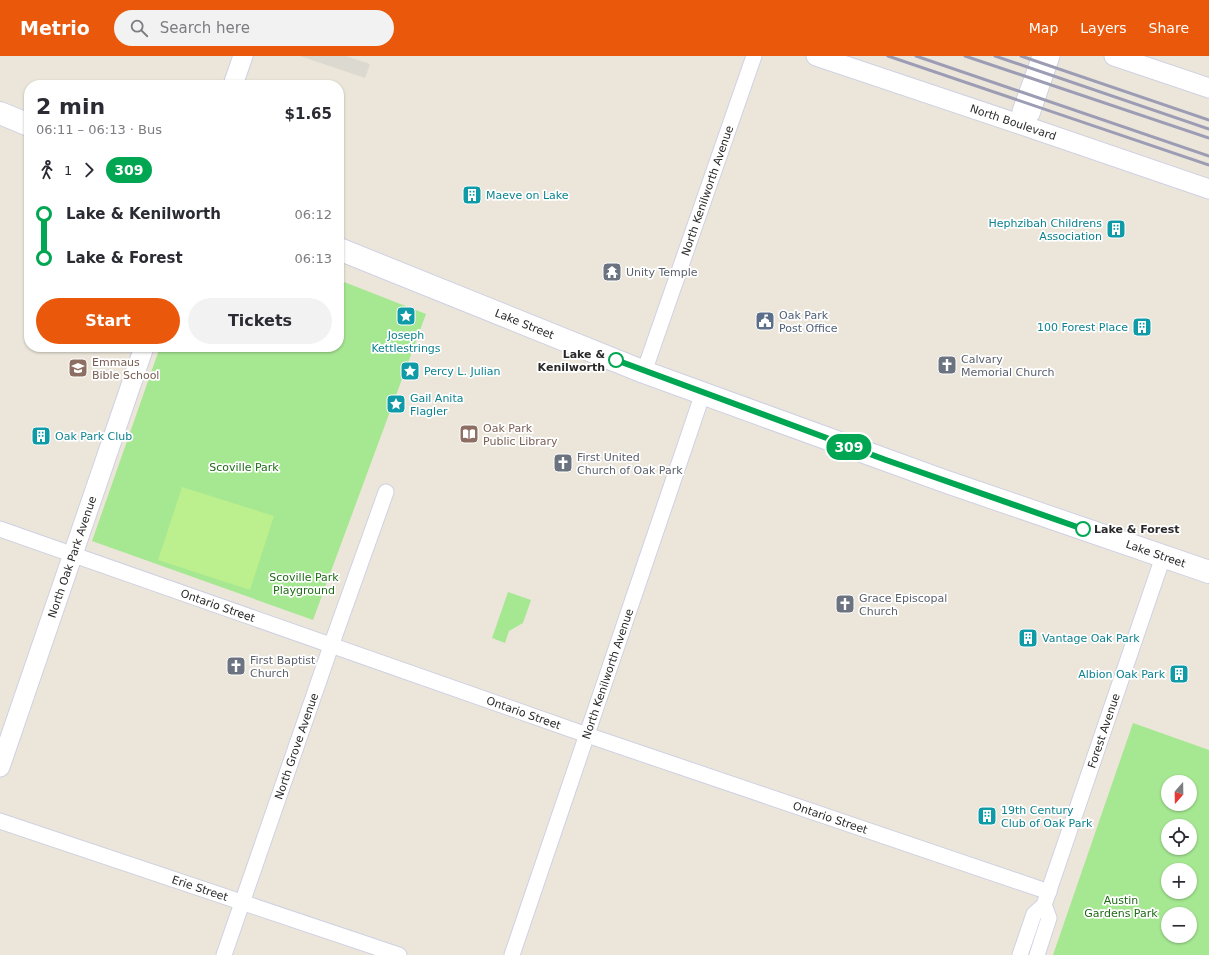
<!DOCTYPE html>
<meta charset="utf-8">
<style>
body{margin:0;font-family:"DejaVu Sans",sans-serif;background:#f2f2f3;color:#2b2b33;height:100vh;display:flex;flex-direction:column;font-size:15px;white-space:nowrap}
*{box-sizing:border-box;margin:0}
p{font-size:13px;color:#7c7c81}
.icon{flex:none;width:22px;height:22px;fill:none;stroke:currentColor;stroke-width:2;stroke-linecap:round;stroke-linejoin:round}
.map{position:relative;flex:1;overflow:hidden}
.panel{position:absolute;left:24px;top:24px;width:320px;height:272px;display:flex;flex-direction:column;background:#fff;border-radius:16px;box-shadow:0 1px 3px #0004}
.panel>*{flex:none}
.badge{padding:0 8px;border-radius:13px;font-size:14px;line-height:26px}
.needle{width:26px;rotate:200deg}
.tools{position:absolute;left:1161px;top:719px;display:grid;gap:8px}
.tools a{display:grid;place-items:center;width:36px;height:36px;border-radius:50%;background:#fff;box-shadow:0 1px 3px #0004;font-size:20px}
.map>.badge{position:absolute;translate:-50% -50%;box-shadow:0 0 0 2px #fff}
.legs{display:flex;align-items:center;gap:6px;height:44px;padding:0 12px;font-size:13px}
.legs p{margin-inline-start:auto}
.summary{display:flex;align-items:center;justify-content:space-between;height:68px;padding:0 12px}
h1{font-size:22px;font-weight:600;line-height:30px}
.primary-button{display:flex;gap:8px;margin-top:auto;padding:8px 12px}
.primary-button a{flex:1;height:46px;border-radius:24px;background:#ea580c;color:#fff;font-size:16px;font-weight:600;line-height:46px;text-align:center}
.primary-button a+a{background:#f2f2f3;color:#2b2b33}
ul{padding:0 12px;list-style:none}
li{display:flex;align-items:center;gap:14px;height:44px;font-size:15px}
li i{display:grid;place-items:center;width:6px;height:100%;margin:0 5px;background:currentColor}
li i::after{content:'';width:10px;height:10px;margin:-5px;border:3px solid;border-radius:50%;background:#fff}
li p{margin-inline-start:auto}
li:first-child i{background:linear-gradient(#0000 50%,currentColor 0)}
li:last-child i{background:linear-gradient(currentColor 50%,#0000 0)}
header{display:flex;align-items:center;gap:24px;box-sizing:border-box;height:56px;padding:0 20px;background:#ea580c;color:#fff}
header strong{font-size:19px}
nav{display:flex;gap:22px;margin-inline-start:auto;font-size:14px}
.search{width:280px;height:36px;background:#f2f2f3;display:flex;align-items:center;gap:10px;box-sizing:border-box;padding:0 14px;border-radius:22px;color:#7c7c81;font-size:15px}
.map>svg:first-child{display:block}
.green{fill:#a6e792;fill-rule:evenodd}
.pitch{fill:#bcef8d}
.plaza{fill:#dcd9d1}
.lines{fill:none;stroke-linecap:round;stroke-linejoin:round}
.minor-casing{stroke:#cfd1e3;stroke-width:17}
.tertiary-casing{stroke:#cfd1e3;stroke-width:21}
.secondary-casing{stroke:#cfd1e3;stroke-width:24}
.minor{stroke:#fff;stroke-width:15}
.tertiary{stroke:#fff;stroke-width:19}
.secondary{stroke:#fff;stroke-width:22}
.rail{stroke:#9c9db5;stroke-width:3}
.line-1-casing{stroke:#fff;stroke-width:9}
.line-1{stroke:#00a651;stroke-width:6}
.stop-1-dot{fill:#fff;stroke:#00a651;stroke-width:2}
.labels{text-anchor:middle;stroke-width:3.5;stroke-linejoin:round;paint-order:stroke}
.street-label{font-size:11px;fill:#292929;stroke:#fff}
.culture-label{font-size:11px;fill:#0d838f;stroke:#fff;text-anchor:start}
.worship-label{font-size:11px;fill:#5b616d;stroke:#fff;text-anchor:start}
.service-label{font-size:11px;fill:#4e5e75;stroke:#fff;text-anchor:start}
.stop-label{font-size:11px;font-weight:bold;fill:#292929;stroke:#fff;text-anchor:end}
.education-label{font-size:11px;fill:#785e54;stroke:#fff;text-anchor:start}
.park-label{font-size:11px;fill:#1e6a15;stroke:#fff}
</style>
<header>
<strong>Metrio</strong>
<div class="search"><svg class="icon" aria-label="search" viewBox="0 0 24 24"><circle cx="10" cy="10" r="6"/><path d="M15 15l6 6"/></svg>Search here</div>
<nav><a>Map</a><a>Layers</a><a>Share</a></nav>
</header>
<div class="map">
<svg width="1209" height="899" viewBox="0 0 1209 899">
<rect width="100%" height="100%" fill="#ece6da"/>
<path class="green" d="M 339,224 L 426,258 L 313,564 L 92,485 L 160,291 L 339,291 Z
M 508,536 L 531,544 L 523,567 L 509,575 L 505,587 L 492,582 Z
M 1133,667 L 1209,694 L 1209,899 L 1053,899 ZM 1168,726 L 1190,726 L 1190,748 L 1168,748 ZM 1168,770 L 1190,770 L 1190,792 L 1168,792 ZM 1168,814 L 1190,814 L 1190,836 L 1168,836 ZM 1168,858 L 1190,858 L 1190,880 L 1168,880 Z"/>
<path class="pitch" d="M 182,431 L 274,460 L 250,534 L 158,504 Z"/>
<path class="plaza" d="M 300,0 L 346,0 L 370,8 L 365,22 Z"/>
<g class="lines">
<defs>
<g id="minor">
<path d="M 1022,69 L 1032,58 L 1052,0"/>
<path d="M 1022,69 L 1020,55 L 1040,0"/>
<path id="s1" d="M 644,316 L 754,0"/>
<path id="s2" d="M 0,473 L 587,679 L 1049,836"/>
<path id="s3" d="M 0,765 L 399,899"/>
<path id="s4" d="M 224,899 L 331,590 L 386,436"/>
<path id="s5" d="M 512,899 L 703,337"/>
<path id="s6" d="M 1020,899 L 1034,858 L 1044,849 L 1163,501"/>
<path d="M 1037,899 L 1049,862 L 1044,849"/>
</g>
<g id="tertiary">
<path id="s7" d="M 816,0 L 1022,69 L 1209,133"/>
<path d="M 1114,0 L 1209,32"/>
<path d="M 233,29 L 243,0"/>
<path id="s8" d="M 0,711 L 144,291"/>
</g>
<g id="secondary">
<path d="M 0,57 L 29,69"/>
<path id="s9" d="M 339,193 L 644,316 L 944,425 L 1209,516"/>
</g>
</defs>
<use href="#minor" class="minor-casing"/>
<use href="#tertiary" class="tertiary-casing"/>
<use href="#secondary" class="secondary-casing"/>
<use href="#minor" class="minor"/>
<use href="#tertiary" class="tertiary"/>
<use href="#secondary" class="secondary"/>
<path class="rail" d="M 888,0 L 1209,109
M 916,0 L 1209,100
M 965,0 L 1209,82
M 995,0 L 1209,73
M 1021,0 L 1209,64"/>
</g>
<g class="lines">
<defs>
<path id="line-1" d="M 616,304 L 886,404 L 1083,473"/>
</defs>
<use href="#line-1" class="line-1-casing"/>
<use href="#line-1" class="line-1"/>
</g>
<defs>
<symbol id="building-square" viewBox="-11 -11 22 22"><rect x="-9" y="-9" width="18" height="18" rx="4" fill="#0f9aa8" stroke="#fff"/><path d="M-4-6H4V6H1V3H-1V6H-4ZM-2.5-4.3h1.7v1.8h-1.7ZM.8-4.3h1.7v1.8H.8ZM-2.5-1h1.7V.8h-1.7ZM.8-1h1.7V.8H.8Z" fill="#fff"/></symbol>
<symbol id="temple-square" viewBox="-11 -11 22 22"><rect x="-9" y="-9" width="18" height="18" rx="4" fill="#6b7280" stroke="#fff"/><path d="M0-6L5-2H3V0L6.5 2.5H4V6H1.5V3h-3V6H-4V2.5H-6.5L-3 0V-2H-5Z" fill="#fff"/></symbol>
<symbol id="sight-square" viewBox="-11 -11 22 22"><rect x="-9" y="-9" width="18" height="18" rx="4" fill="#0f9aa8" stroke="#fff"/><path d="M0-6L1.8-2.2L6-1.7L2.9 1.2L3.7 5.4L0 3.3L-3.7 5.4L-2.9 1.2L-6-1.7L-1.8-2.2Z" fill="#fff"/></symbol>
<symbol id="civic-square" viewBox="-11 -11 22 22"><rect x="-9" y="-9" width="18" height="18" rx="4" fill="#5c6f8a" stroke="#fff"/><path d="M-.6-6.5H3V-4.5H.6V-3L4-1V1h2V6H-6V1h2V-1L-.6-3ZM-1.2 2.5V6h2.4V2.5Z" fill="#fff"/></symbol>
<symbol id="church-square" viewBox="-11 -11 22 22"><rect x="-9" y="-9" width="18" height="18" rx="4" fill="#6b7280" stroke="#fff"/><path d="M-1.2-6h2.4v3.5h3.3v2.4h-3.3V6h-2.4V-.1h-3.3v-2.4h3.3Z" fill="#fff"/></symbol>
<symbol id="school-square" viewBox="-11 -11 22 22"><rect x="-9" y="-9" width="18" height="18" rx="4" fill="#8d6e63" stroke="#fff"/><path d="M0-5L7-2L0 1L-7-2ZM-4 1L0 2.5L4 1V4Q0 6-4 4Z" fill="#fff"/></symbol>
<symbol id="library-square" viewBox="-11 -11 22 22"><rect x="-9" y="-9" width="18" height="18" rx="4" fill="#8d6e63" stroke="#fff"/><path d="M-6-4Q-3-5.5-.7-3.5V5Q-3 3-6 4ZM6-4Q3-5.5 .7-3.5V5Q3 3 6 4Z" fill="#fff"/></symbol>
</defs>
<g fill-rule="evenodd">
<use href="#building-square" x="461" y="128" width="22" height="22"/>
<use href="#building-square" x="1105" y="162" width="22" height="22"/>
<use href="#temple-square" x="601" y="205" width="22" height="22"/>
<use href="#sight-square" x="395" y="249" width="22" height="22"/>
<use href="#civic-square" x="754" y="254" width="22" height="22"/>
<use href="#building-square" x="1131" y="260" width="22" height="22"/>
<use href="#church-square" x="936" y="298" width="22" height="22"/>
<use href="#school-square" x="67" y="301" width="22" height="22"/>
<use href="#sight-square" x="399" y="304" width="22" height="22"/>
<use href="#sight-square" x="385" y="337" width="22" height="22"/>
<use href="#library-square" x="458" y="367" width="22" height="22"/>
<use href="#building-square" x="30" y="369" width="22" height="22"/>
<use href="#church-square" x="552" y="396" width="22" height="22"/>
<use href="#church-square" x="834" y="537" width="22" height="22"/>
<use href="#building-square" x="1017" y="571" width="22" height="22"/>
<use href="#church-square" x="225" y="599" width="22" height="22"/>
<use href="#building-square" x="1168" y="607" width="22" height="22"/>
<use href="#building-square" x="976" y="749" width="22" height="22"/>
</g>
<g class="stop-1-dot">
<circle cx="616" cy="304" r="7"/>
<circle cx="1083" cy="473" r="7"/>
</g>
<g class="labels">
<g class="street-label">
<text dy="4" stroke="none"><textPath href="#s7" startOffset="208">North Boulevard</textPath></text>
<text dy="4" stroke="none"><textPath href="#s1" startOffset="192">North Kenilworth Avenue</textPath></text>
<text dy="4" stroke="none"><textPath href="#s9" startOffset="200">Lake Street</textPath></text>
<text dy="4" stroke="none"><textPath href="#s9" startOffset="872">Lake Street</textPath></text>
<text dy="4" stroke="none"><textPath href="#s8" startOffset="222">North Oak Park Avenue</textPath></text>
<text dy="4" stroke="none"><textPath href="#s2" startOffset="231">Ontario Street</textPath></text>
<text dy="4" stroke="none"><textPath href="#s5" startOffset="297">North Kenilworth Avenue</textPath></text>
<text dy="4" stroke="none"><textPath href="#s2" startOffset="555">Ontario Street</textPath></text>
<text dy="4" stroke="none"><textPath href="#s6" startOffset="241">Forest Avenue</textPath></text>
<text dy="4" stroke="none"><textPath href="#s4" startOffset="221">North Grove Avenue</textPath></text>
<text dy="4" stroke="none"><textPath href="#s2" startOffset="879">Ontario Street</textPath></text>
<text dy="4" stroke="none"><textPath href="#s3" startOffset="211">Erie Street</textPath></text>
</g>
<g class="culture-label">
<text x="486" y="143">Maeve on Lake</text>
<text x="1102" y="171" text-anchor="end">Hephzibah Childrens<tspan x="1102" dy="13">Association</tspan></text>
<text x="1128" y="275" text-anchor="end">100 Forest Place</text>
<text x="406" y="283" text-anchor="middle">Joseph<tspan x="406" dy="13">Kettlestrings</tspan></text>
<text x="424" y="319">Percy L. Julian</text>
<text x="410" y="346">Gail Anita<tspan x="410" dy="13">Flagler</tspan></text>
<text x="55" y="384">Oak Park Club</text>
<text x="1042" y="586">Vantage Oak Park</text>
<text x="1165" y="622" text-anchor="end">Albion Oak Park</text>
<text x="1001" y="758">19th Century<tspan x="1001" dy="13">Club of Oak Park</tspan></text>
</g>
<g class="worship-label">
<text x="626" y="220">Unity Temple</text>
<text x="961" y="307">Calvary<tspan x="961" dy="13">Memorial Church</tspan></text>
<text x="577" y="405">First United<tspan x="577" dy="13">Church of Oak Park</tspan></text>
<text x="859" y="546">Grace Episcopal<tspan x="859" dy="13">Church</tspan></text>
<text x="250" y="608">First Baptist<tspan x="250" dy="13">Church</tspan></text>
</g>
<g class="service-label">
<text x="779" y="263">Oak Park<tspan x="779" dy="13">Post Office</tspan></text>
</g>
<g class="stop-label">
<text x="605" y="302">Lake &amp;<tspan x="605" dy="13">Kenilworth</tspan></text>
<text x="1094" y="477" text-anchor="start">Lake &amp; Forest</text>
</g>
<g class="education-label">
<text x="92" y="310">Emmaus<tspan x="92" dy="13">Bible School</tspan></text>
<text x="483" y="376">Oak Park<tspan x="483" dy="13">Public Library</tspan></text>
</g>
<g class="park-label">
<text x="244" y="415">Scoville Park</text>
<text x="304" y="525">Scoville Park<tspan x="304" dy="13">Playground</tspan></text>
<text x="1121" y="848">Austin<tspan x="1121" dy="13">Gardens Park</tspan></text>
</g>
</g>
</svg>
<div class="tools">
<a><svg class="needle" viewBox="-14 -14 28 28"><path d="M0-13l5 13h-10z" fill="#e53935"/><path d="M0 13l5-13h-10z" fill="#7c7c81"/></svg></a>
<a><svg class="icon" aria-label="locate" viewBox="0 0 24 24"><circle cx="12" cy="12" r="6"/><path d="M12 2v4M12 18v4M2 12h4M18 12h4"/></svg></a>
<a>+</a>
<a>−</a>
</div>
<b class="badge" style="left:849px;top:391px;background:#00a651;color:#fff">309</b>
<section class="panel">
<div class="summary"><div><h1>2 min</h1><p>06:11 – 06:13 · Bus</p></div><b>$1.65</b></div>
<div class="legs"><svg class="icon" aria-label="walk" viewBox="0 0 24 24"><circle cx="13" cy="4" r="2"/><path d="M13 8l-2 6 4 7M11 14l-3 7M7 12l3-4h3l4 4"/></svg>1<svg class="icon" aria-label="forward" viewBox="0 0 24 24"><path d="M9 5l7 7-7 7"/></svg><b class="badge" style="background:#00a651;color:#fff">309</b></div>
<ul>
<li><i style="color:#00a651"></i><b>Lake &amp; Kenilworth</b><p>06:12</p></li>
<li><i style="color:#00a651"></i><b>Lake &amp; Forest</b><p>06:13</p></li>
</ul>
<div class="primary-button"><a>Start</a><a>Tickets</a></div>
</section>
</div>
